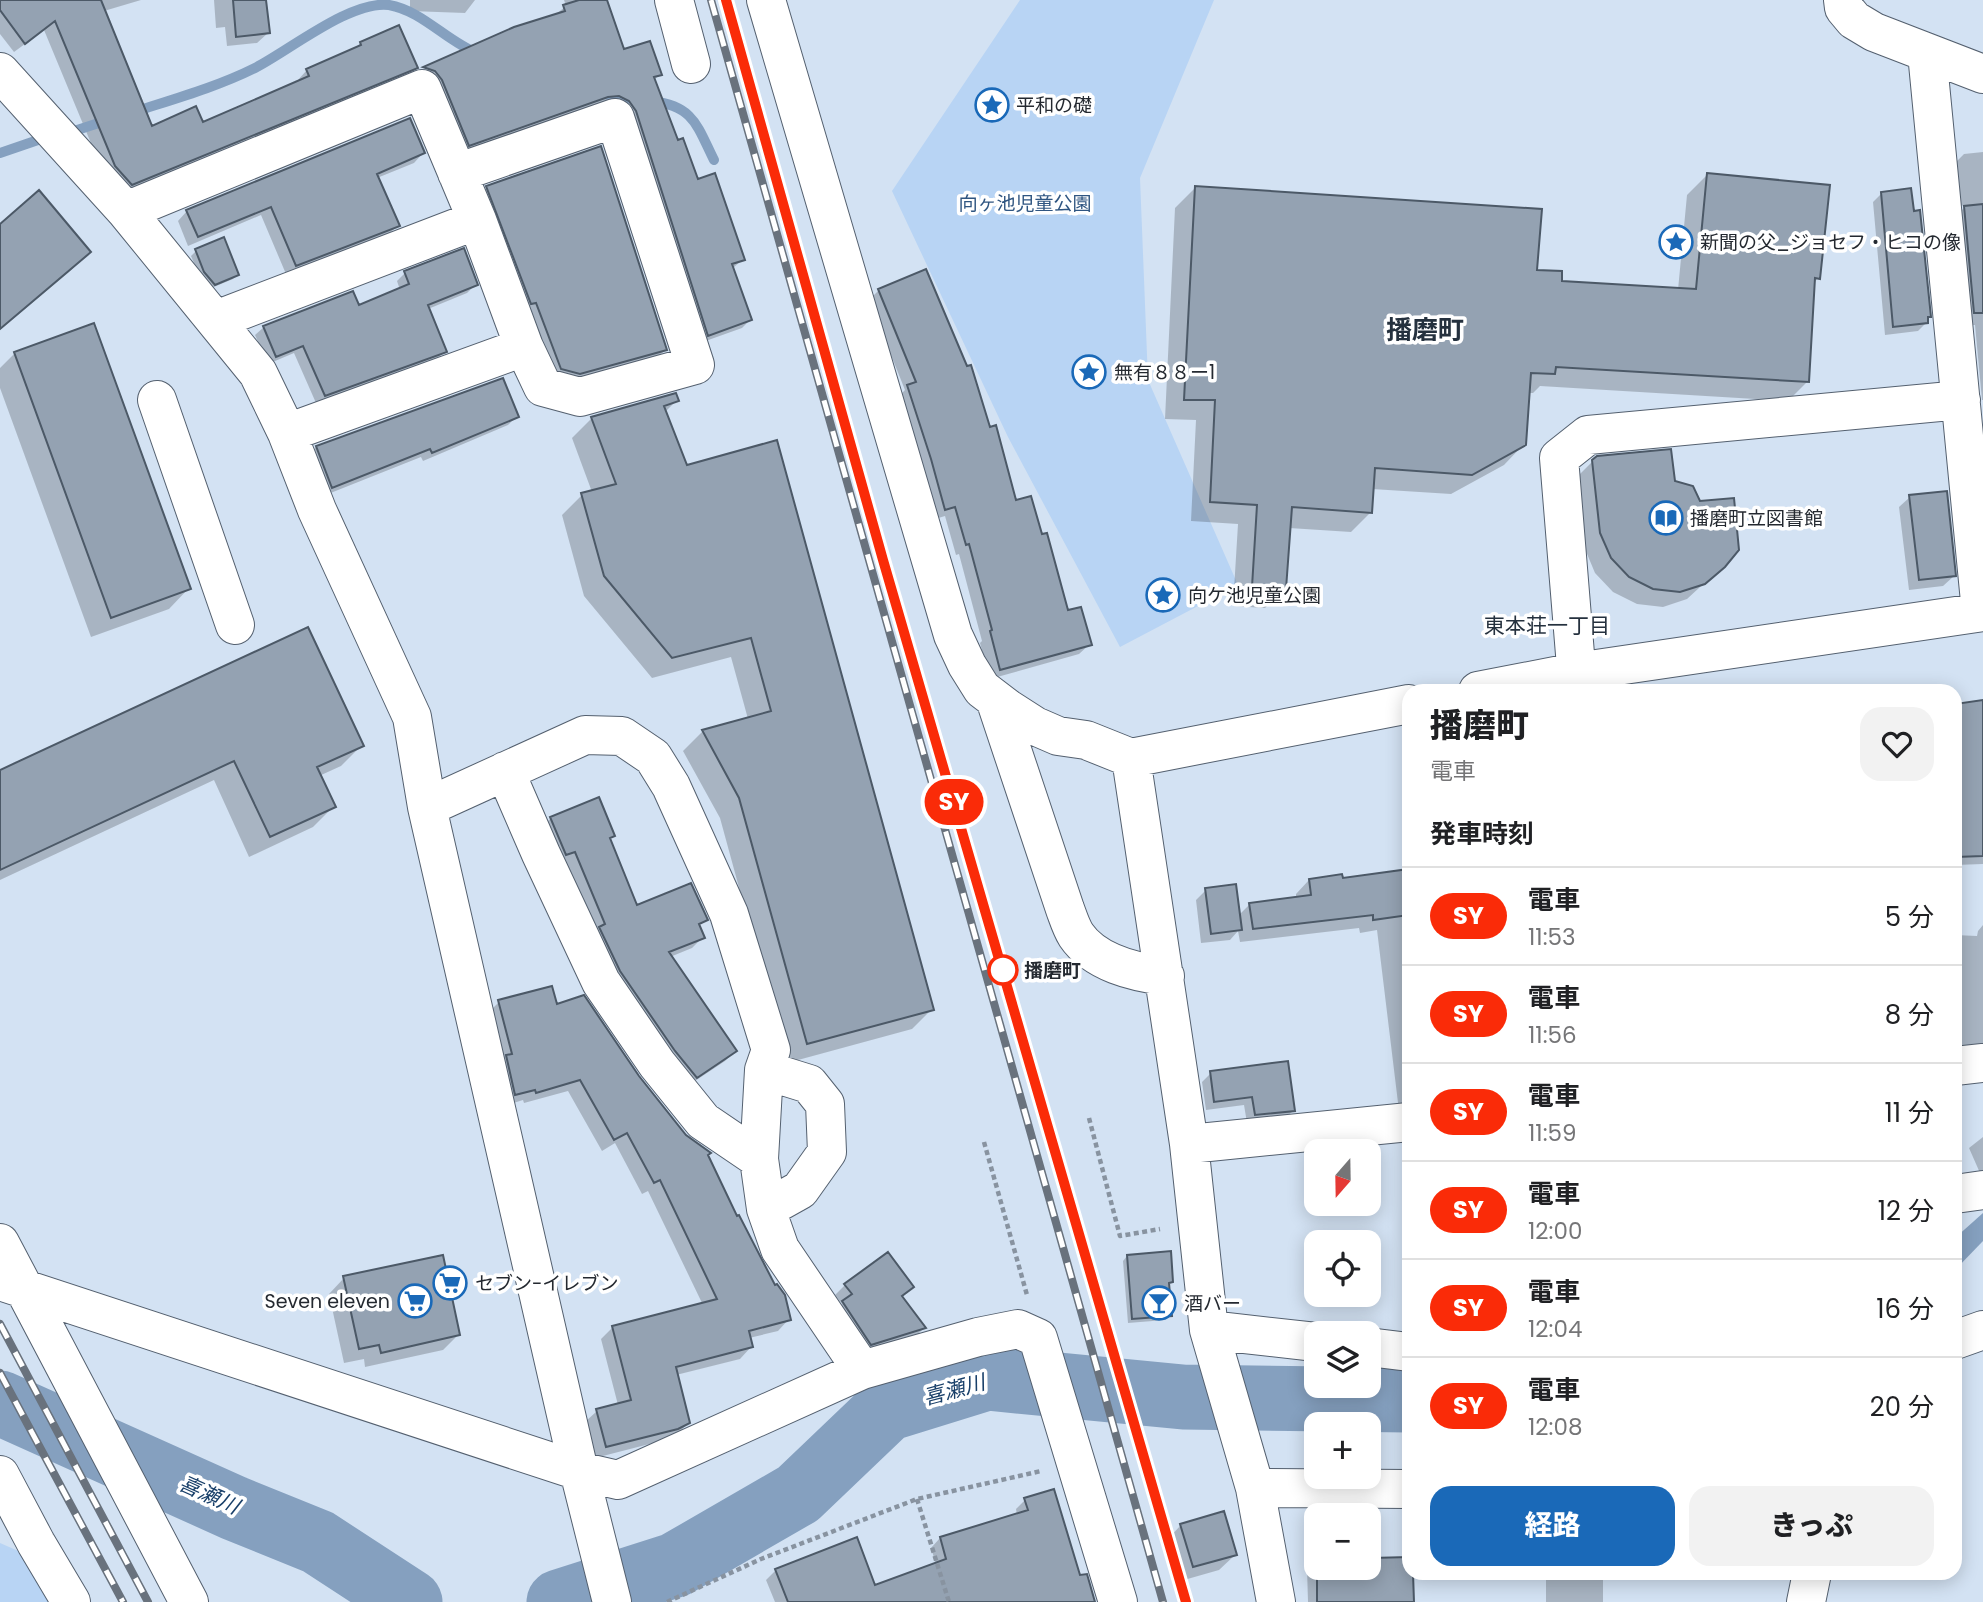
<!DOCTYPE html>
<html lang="ja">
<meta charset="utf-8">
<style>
body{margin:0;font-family:Poppins,"Noto Sans JP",sans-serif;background:#f2f2f2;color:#202124;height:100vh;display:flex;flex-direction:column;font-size:26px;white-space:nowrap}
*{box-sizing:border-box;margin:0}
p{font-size:23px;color:#757577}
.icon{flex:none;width:38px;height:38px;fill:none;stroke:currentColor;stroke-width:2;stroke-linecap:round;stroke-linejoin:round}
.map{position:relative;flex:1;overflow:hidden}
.sheet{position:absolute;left:1402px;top:684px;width:560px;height:896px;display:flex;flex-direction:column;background:#fff;border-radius:21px;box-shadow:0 4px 18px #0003}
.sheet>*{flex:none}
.badge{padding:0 14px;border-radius:23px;font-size:24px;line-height:46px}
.needle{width:46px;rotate:200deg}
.tools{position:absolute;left:1304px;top:1139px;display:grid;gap:14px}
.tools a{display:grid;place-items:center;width:77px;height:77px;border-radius:14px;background:#fff;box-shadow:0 4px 18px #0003;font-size:35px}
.map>.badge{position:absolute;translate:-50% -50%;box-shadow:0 0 0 4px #fff}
h2{padding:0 28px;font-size:26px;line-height:63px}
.round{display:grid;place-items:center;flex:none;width:74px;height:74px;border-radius:21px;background:#f2f2f2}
.summary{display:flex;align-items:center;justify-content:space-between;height:119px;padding:0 28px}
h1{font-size:33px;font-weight:800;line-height:52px}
.button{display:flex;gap:14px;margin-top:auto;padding:14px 28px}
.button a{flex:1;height:80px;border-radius:21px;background:#1a69b8;color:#fff;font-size:28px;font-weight:800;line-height:80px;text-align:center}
.button a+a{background:#f2f2f2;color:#202124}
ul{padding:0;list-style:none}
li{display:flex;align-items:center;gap:21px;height:98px;padding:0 28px;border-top:2px solid #e0e0e0}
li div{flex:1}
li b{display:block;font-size:26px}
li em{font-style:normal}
li .badge{min-width:77px;font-weight:700;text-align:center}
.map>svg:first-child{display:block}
.green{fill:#b8d4f4}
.water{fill:#85a0bf}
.shadow{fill:#0003}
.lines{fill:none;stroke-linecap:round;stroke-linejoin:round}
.stream{stroke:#85a0bf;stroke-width:10}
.river{stroke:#85a0bf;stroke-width:65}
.building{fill:#94a2b2;stroke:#4c5967;stroke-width:2}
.minor-casing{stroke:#54606f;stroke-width:40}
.path{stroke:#8893a0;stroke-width:4.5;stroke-dasharray:5 3.5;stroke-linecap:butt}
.minor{stroke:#fff;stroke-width:38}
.rail-casing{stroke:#69727d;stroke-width:8}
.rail{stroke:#fff;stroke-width:5;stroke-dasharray:16;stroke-linecap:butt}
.line-casing{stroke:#fff;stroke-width:16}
.line{stroke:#fa2b08;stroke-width:10}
.stop-dot{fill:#fff;stroke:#fa2b08;stroke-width:3.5}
.labels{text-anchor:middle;stroke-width:7;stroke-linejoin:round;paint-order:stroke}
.poi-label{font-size:19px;fill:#242930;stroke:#fff;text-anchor:start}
.park-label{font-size:19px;fill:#2f5581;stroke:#fff}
.stop-label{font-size:19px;font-weight:bold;fill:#242930;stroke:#fff;text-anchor:start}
.neighbourhood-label{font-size:21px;fill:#25313e;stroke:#fff}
.water-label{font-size:21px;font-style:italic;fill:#183f69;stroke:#fff}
.district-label{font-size:26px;font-weight:bold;fill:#25313e;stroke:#fff}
</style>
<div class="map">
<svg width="1983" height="1602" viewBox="0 0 1983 1602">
<rect width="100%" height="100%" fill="#d3e2f3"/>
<path class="green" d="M 1020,0 L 1214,0 L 1140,178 L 1148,380 L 1238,585 L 1120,647 L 1008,437 L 892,191 Z
M 0,1543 L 23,1553 L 49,1602 L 0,1602 Z"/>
<path class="water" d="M 1983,1213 L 1983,1241 L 1955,1270 L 1955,1238 Z"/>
<path class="shadow" d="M 15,0 L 141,0 L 104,11 L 151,128 L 202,124 L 298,83 L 297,81 L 307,70 L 354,49 L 361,43 L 416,68 L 406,78 L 121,194 L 105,177 L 44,30 L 14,52 L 0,34 L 0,11 Z
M 214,0 L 265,0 L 268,33 L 257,43 L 227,46 L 225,27 L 216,28 Z
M 410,0 L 475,0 L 465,13 L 410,11 Z
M 564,0 L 605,0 L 623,51 L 660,74 L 653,81 L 677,142 L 743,259 L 732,269 L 750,320 L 742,328 L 700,343 L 628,120 L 461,153 L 417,76 L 424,69 L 514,29 L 555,15 L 566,6 Z
M 1983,152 L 1983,400 L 1982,400 L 1975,325 L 1961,326 L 1951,221 L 1967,205 L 1958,206 L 1954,164 L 1964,154 Z
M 423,153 L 414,163 L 377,178 L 397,226 L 388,235 L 286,274 L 261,215 L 188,246 L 178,221 L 187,211 Z
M 1707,175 L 1818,278 L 1813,284 L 1808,381 L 1788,401 L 1540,386 L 1533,393 L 1528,393 L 1524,444 L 1504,465 L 1451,494 L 1372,489 L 1371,512 L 1351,532 L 1289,528 L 1285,588 L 1265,608 L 1233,606 L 1238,524 L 1191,521 L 1196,420 L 1165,419 L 1175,208 L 1195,188 L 1536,272 L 1560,283 L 1678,290 L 1687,195 Z
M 487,187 L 665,350 L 659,356 L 572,380 L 555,375 L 481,194 Z
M 1882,193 L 1929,317 L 1926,323 L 1918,331 L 1885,335 L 1873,202 Z
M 0,226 L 89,252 L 69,272 L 0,330 Z
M 223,240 L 237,274 L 233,279 L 209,289 L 200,277 L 191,256 L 196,251 Z
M 405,273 L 476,284 L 467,293 L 428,309 L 445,351 L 437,359 L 316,403 L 294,353 L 268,364 L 255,335 L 264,327 L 358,307 L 400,290 L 397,281 Z
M 879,290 L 1015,502 L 1066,612 L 1090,644 L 1079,654 L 990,679 L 980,643 L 982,641 L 959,554 L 956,555 L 945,516 L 935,519 L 898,397 L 905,390 L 869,300 Z
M 15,353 L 189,588 L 169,609 L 91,637 L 0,388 L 0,368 Z
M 502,380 L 517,416 L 508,425 L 423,461 L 421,457 L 323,496 L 307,457 L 316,447 Z
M 677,400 L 664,413 L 685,467 L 932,1009 L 912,1029 L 787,1063 L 720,818 L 683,751 L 703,731 L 748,719 L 731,657 L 652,678 L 584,596 L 562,515 L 582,495 L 592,492 L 572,438 L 592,418 Z
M 1593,461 L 1673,482 L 1724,565 L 1687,599 L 1663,607 L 1637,604 L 1613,592 L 1595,573 L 1585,549 L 1577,477 Z
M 1910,497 L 1954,576 L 1943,586 L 1909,590 L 1899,507 Z
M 1773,685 L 1773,691 L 1722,691 L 1723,691 Z
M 1983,702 L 1983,864 L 1955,865 L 1955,705 Z
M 362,745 L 341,766 L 319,776 L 334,806 L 313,827 L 249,857 L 214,780 L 0,880 L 0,772 Z
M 551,818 L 613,835 L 609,839 L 636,907 L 706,920 L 698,927 L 703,937 L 692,948 L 670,957 L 735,1051 L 725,1061 L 686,1087 L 665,1061 L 541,828 Z
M 1409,871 L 1409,1110 L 1399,1111 L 1377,930 L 1360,933 L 1359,928 L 1240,942 L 1238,931 L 1230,940 L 1201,943 L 1196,900 L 1206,890 L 1238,916 L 1250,904 L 1296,899 L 1296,894 L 1309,880 L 1341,880 Z
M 1983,925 L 1983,1054 L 1955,1052 L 1955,935 L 1977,936 L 1978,931 Z
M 499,1002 L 556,1006 L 638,1077 L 685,1136 L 706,1156 L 789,1319 L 778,1331 L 749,1338 L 751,1347 L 740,1359 L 676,1375 L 688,1423 L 677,1435 L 665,1440 L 595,1458 L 585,1422 L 597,1411 L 618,1405 L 601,1339 L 613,1327 L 703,1305 L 648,1191 L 642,1194 L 615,1143 L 602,1151 L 568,1091 L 524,1103 L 523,1100 L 504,1106 L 487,1014 Z
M 1211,1073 L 1293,1111 L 1284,1119 L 1247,1123 L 1244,1105 L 1206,1110 L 1202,1082 Z
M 1983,1137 L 1983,1171 L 1980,1173 L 1969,1148 Z
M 1127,1256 L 1171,1282 L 1168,1285 L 1170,1315 L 1165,1320 L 1128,1323 L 1123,1261 Z
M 344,1278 L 458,1335 L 443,1350 L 365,1367 L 364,1359 L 344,1363 L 329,1294 Z
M 845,1285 L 912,1287 L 901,1298 L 924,1328 L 914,1338 L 861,1354 L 833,1313 L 842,1304 L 835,1295 Z
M 1025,1500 L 1079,1577 L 1092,1602 L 775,1602 L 766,1580 L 776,1570 L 874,1587 L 936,1564 L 931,1548 L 940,1538 L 1017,1515 L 1016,1509 Z
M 1181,1525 L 1235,1555 L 1219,1570 L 1177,1582 L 1166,1541 Z
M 1316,1525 L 1316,1568 L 1368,1568 L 1369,1559 L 1409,1573 L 1412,1602 L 1308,1602 L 1306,1535 Z
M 1533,1573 L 1603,1573 L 1603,1602 L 1546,1602 L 1546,1574 Z"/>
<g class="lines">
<path class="stream" d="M 601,93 L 617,97 L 636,99
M 652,101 C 694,106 697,126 714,160
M 134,112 C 174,99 217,87 255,68 C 290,50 351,0 389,5 C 423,11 447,42 479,54
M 71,132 L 108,120
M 0,153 L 38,140"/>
<path class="river" d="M 0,1403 L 234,1508 L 318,1542 L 410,1602
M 559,1602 L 675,1565 L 798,1494 L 887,1409 L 987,1378 L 1183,1397 L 1409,1400"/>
</g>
<path class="building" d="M 0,0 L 101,0 L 152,126 L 196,106 L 203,122 L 309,76 L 306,69 L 361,45 L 360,42 L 399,25 L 418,68 L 132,185 L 115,166 L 55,21 L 25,44 L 0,10 Z
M 233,0 L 266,0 L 270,33 L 236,37 Z
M 579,0 L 607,0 L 624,49 L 650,41 L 662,75 L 654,77 L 678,140 L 683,138 L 698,179 L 715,173 L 745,260 L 732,264 L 752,320 L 708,336 L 636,111 L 629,101 L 619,96 L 608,97 L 469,146 L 442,80 L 435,71 L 423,67 L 514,27 L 565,11 L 563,5 Z
M 410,118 L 425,153 L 377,174 L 400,226 L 296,266 L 271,207 L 198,237 L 186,210 Z
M 601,146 L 667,350 L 580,374 L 561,369 L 536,303 L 531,304 L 486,186 Z
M 1707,173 L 1830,185 L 1820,279 L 1815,278 L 1809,382 L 1556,367 L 1555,374 L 1531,373 L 1526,445 L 1472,475 L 1375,468 L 1372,513 L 1292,507 L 1286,589 L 1252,587 L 1257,505 L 1210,502 L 1215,400 L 1184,400 L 1195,186 L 1542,209 L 1537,270 L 1562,271 L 1562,281 L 1696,289 Z
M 1911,188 L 1914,211 L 1920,210 L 1931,317 L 1928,317 L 1928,323 L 1893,327 L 1881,192 Z
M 39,190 L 91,252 L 0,329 L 0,224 Z
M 1983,204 L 1983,313 L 1974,313 L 1964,206 Z
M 224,237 L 239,275 L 215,285 L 204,272 L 195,249 Z
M 464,248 L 478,285 L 428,305 L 447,352 L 325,396 L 303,346 L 276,357 L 263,326 L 353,291 L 359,305 L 409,284 L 404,271 Z
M 926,269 L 967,366 L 971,365 L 990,427 L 996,425 L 1016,500 L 1031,496 L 1042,534 L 1047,533 L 1068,610 L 1081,607 L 1092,645 L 1000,670 L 990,631 L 992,630 L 969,544 L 966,545 L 955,507 L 945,510 L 931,459 L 907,385 L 916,382 L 878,289 Z
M 94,323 L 191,589 L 111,618 L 14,352 Z
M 503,378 L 519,417 L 432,453 L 430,449 L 332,488 L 316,446 Z
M 676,393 L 679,401 L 664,406 L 687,465 L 777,440 L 934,1010 L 807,1044 L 739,798 L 702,730 L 771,711 L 751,638 L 672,658 L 604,576 L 581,493 L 616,484 L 591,417 Z
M 1671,449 L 1675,481 L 1693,486 L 1700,501 L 1734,498 L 1739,550 L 1725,567 L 1705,584 L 1680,592 L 1653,589 L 1629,577 L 1611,558 L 1600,533 L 1592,460 L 1597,456 Z
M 1947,491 L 1956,576 L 1919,580 L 1909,495 Z
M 308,627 L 364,746 L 317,767 L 336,807 L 270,837 L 234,761 L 0,870 L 0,770 Z
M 1983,700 L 1983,856 L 1956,857 L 1955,704 Z
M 599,797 L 615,836 L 610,838 L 637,905 L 691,883 L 708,920 L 699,924 L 705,938 L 669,952 L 737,1051 L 697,1078 L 675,1051 L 620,971 L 599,927 L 605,924 L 575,852 L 566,855 L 550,817 Z
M 1409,869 L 1409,915 L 1373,920 L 1373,915 L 1253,929 L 1249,903 L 1311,895 L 1309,879 L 1342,874 L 1343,878 Z
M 1236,884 L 1242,930 L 1211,934 L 1205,888 Z
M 552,986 L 557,1004 L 584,995 L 639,1076 L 686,1135 L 711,1153 L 708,1155 L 737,1216 L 739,1215 L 775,1285 L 777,1284 L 785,1295 L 791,1320 L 749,1331 L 753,1347 L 676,1367 L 690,1423 L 678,1429 L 606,1447 L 596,1409 L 631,1400 L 612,1326 L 717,1299 L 660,1180 L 654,1183 L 627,1133 L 614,1140 L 580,1080 L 536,1093 L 535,1090 L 515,1095 L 506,1055 L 512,1054 L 498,1000 Z
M 1288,1061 L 1295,1111 L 1255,1115 L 1252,1097 L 1214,1102 L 1210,1071 Z
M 1171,1251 L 1173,1282 L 1169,1283 L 1172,1316 L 1132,1319 L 1127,1255 Z
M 888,1252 L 914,1287 L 902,1296 L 926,1328 L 871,1345 L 842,1301 L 852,1294 L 844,1284 Z
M 443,1255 L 460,1335 L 381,1353 L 379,1345 L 359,1349 L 343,1276 Z
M 1054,1489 L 1080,1575 L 1087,1574 L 1095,1602 L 788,1602 L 775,1569 L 857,1537 L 875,1585 L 946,1559 L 940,1537 L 1028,1510 L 1024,1498 Z
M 1224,1511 L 1237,1555 L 1193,1567 L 1180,1524 Z
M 1368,1522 L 1371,1558 L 1409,1557 L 1409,1573 L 1413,1573 L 1414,1602 L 1317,1602 L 1317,1568 L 1368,1568 Z"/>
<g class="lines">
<defs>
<path id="minor" d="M 674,0 L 691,64
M 766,0 L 953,635 L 967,665 L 982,689 L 1007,708 L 1035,726 L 1058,736 L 1086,740 L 1131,758 L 1409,704
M 1843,0 L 1844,8 L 1854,20 L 1874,32 L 1983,74
M 1927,53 L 1981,612
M 0,72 L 126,211 L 258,373 L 287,433 L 317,510 L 412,717 L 427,807 L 579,1471 L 612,1602
M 457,173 L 615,118 L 695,365 L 580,397 L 543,387 L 524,347
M 126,211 L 422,89 L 477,220 L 524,347 L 287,433
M 216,320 L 477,220
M 157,400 L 235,625
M 1478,691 L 1576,672 L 1983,612
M 1578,691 L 1559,458 L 1588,435 L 1961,400
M 995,699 L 1065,909 C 1068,917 1071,927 1076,935 C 1095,963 1134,972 1165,976
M 1131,758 L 1189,1144 L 1209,1330 L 1255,1488 L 1276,1602
M 505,771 L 541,854 L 601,982 L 657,1064 L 703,1121 L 759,1159
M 427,807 L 585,735 L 622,736 L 653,757 L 671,786 L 729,914 L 771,1050 L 764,1070 L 759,1159 L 766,1209 L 780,1249 L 862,1370
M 1955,1066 L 1983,1063
M 764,1070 L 809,1084 L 825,1104 L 827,1152 L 800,1190 L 766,1209
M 1189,1144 L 1409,1122
M 1955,1194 L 1983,1190
M 0,1243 L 189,1602
M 0,1281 L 579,1471 L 618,1480 L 862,1370 L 978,1337 L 1018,1329 L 1038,1338 L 1118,1602
M 1209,1330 L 1316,1342
M 1955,1340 L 1983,1330
M 1368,1347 L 1409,1352
M 0,1475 L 36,1543 L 71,1602
M 1255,1488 L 1409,1489
M 1806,1602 L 1812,1573"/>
</defs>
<use href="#minor" class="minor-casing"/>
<path class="path" d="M 1089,1118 L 1120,1236 L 1160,1229
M 984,1142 L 1027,1295
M 917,1499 L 949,1602
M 667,1602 L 761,1559 L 917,1499 L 1041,1471"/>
<use href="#minor" class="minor"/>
<defs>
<path id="rail" d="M 711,0 L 1163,1602
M 725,0 L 883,560 L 1186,1602
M 0,1324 L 148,1602
M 0,1373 L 123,1602"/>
</defs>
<use href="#rail" class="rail-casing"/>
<use href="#rail" class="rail"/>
</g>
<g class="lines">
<defs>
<path id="line" d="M 726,0 L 883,560 L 1186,1602"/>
</defs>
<use href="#line" class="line-casing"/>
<use href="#line" class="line"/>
</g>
<defs>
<symbol id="sight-ring" viewBox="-11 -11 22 22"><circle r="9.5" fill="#fff" stroke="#1a69b8" stroke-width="1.5"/><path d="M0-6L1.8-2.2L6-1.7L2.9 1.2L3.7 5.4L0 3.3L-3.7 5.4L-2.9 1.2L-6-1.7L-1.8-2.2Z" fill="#1a69b8"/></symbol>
<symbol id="library-ring" viewBox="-11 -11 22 22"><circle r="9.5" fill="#fff" stroke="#1a69b8" stroke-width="1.5"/><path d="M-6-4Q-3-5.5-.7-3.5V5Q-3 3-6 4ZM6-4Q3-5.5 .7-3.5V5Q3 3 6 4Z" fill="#1a69b8"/></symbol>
<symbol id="supermarket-ring" viewBox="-11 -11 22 22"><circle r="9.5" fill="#fff" stroke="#1a69b8" stroke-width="1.5"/><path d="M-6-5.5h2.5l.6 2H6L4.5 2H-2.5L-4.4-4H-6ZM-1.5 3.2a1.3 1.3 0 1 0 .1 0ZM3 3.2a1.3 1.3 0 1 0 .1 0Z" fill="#1a69b8"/></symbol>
<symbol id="bar-ring" viewBox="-11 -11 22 22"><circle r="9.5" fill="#fff" stroke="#1a69b8" stroke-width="1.5"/><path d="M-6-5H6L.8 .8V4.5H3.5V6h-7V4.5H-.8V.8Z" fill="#1a69b8"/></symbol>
</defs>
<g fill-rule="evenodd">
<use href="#sight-ring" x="973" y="86" width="38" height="38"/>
<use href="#sight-ring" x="1657" y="223" width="38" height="38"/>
<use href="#sight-ring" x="1070" y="353" width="38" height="38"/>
<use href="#library-ring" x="1647" y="499" width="38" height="38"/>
<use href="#sight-ring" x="1144" y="576" width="38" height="38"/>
<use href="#supermarket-ring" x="431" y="1264" width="38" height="38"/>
<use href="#supermarket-ring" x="396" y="1282" width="38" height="38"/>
<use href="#bar-ring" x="1140" y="1284" width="38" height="38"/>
</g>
<circle class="stop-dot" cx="1003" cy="970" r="14"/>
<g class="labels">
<g class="poi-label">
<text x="1016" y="112">平和の礎</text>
<text x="1700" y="249">新聞の父_ジョセフ・ヒコの像</text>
<text x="1114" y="379">無有８８ー1</text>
<text x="1690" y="525">播磨町立図書館</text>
<text x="1188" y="602">向ケ池児童公園</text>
<text x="475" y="1290">セブン-イレブン</text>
<text x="390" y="1308" text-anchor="end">Seven eleven</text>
<text x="1184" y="1310">酒バー</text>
</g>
<g class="park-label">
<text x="1025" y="210">向ヶ池児童公園</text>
</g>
<g class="stop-label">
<text x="1024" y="977">播磨町</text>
</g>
<g class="neighbourhood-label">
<text x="1547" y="633">東本荘一丁目</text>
</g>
<g class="water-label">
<text transform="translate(954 1390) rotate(-15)" y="7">喜瀬川</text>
<text transform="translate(209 1495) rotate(24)" y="7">喜瀬川</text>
</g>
<g class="district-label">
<text x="1425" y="339">播磨町</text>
</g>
</g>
</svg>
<div class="tools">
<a><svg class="needle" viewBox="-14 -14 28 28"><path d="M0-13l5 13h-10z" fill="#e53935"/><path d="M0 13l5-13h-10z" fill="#757577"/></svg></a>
<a><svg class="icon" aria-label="locate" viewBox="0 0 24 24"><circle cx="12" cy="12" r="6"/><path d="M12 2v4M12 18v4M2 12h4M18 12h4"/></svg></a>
<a><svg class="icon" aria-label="layers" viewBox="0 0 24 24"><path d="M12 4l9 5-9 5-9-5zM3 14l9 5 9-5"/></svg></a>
<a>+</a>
<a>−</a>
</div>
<b class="badge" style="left:954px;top:802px;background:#fa2b08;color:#fff">SY</b>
<section class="sheet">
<div class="summary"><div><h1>播磨町</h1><p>電車</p></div><a class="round"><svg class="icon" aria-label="heart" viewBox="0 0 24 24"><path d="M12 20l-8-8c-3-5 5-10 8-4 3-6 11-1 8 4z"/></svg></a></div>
<h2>発車時刻</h2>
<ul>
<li><span class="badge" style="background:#fa2b08;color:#fff">SY</span><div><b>電車</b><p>11:53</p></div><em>5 分</em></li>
<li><span class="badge" style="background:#fa2b08;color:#fff">SY</span><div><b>電車</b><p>11:56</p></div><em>8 分</em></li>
<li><span class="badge" style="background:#fa2b08;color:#fff">SY</span><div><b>電車</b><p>11:59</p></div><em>11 分</em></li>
<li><span class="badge" style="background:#fa2b08;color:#fff">SY</span><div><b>電車</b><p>12:00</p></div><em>12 分</em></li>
<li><span class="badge" style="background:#fa2b08;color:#fff">SY</span><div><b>電車</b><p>12:04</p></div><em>16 分</em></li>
<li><span class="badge" style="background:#fa2b08;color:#fff">SY</span><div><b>電車</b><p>12:08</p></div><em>20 分</em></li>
</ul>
<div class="button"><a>経路</a><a>きっぷ</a></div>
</section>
</div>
